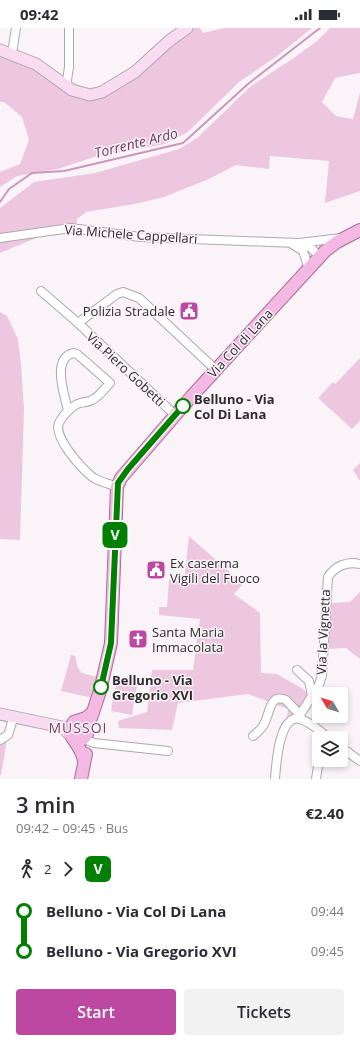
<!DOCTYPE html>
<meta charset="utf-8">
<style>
body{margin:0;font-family:"Open Sans",sans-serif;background:#f2f2f3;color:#2b2b33;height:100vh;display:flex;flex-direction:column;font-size:15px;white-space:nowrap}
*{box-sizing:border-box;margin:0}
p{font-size:13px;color:#7c7c81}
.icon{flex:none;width:22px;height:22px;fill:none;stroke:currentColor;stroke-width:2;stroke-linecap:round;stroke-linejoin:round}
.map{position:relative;height:751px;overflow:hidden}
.drawer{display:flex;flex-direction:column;background:#fff;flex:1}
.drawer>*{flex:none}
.badge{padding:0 8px;border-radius:6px;font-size:14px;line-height:26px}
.needle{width:26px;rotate:308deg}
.controls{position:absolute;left:312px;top:659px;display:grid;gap:8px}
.controls a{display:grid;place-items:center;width:36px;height:36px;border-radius:4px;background:#fff;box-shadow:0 2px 6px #0003;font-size:20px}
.map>.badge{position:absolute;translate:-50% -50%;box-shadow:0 0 0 2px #fff}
.legs{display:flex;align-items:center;gap:6px;height:44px;padding:0 16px;font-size:13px}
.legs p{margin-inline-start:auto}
.overview{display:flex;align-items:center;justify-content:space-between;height:68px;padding:0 16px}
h1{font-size:22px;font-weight:600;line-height:30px}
.action{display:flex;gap:8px;margin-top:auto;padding:8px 16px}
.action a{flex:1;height:46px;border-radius:4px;background:#bd48a1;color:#fff;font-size:16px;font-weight:600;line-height:46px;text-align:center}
.action a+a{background:#f2f2f3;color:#2b2b33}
ul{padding:0 16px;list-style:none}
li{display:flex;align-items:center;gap:14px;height:40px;font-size:15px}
li i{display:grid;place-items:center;width:6px;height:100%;margin:0 5px;background:currentColor}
li i::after{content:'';width:10px;height:10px;margin:-5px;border:3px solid;border-radius:50%;background:#fff}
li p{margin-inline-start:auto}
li:first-child i{background:linear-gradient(#0000 50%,currentColor 0)}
li:last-child i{background:linear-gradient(currentColor 50%,#0000 0)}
.status{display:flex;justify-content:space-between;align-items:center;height:28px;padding:0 20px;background:#fff;direction:ltr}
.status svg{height:11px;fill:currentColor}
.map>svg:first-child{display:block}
.green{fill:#edc7e0}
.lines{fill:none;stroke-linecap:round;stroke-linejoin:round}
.stream{stroke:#cb97ba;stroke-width:2}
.street-casing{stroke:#aea8ac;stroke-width:10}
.secondary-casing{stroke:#aea8ac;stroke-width:13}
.primary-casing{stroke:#a96a97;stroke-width:14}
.street{stroke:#fff;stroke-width:8}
.secondary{stroke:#f9dcf1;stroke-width:11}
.primary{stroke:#f3b9e2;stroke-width:12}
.line-1-casing{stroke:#fff;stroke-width:9}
.line-1{stroke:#008000;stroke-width:6}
.stop-1-dot{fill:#fff;stroke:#008000;stroke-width:2}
.labels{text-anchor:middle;stroke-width:3;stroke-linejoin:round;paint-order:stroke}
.street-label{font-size:13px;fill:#2e2c2e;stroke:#faf4f8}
.poi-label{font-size:13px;fill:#2e2c2e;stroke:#faf4f8;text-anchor:start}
.stop-label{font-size:13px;font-weight:bold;fill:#2e2c2e;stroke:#faf4f8;text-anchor:start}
.water-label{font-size:14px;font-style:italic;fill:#763665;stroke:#faf4f8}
.neighbourhood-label{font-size:14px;letter-spacing:1px;fill:#793e69;stroke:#faf4f8}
</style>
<div class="status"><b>09:42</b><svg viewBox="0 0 49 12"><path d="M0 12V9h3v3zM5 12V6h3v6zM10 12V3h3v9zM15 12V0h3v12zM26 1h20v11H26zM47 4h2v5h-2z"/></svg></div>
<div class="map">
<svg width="360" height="751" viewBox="0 0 360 751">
<rect width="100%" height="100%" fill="#faf4f8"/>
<path class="green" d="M 190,0 L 200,0 L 203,5 L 224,0 L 312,0 L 276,29 L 239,54 L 188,104 L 165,116 L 94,129 L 58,141 L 17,148 L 0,159 L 0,144 L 20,136 L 29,112 L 22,89 L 4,74 L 0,74 L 0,24 L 55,51 L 95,65 Z
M 330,0 L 360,0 L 360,45 L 335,50 L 322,74 L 336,88 L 353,91 L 360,64 L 360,163 L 325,175 L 329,133 L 270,128 L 269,141 L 236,137 L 209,151 L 164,169 L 135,176 L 86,184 L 77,191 L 76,203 L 48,205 L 0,225 L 0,180 L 34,154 L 95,145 L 179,121 L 197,110 L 251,58 L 292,31 L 317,13 Z
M 0,284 L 7,288 L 18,311 L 21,336 L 24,381 L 20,512 L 0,511 Z
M 360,330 L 360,393 L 352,401 L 318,370 L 333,354 L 335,356 Z
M 360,435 L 360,453 L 353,442 Z
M 189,508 L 243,556 L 234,566 L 260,585 L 261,645 L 277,646 L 303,661 L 312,670 L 302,689 L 286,696 L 288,681 L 248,666 L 178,675 L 172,702 L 119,700 L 118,693 L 147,684 L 152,642 L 193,642 L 200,591 L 159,587 L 159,579 L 167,579 L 169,552 L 184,553 Z
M 360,564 L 360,631 L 346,620 L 327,621 L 328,575 L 350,574 Z
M 71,627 L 75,628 C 79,648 81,645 99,649 L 93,670 L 61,663 Z
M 117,649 L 138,652 L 132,687 L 111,683 Z
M 7,712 L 1,747 L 0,747 L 0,716 Z"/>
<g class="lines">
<path class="stream" d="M 0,174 L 9,161 L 32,145 L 64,143 L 183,115 L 248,56 L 320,0"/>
<defs>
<path id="street" d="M 12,25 L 16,0
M 66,59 L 69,39 L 69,0
M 0,210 L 71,200 L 140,209 L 271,214 L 299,215 L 341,210
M 300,215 L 310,219 L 320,229
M 292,216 L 303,223 L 309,241
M 41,263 L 78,295
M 68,383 C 65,368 51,331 73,325 L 77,326 L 110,355 C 104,361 99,369 92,372 C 89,374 84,374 80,375 C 73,377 64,386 60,393 C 50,406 83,443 94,450 C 101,454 110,456 117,459
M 175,387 L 78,295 L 117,266 L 123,264 L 139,270 L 216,342
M 297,642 L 309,653 L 312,668
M 298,690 L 319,657 L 322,647 L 328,549 C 335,538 347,533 360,536
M 253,708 C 258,704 263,700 265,694 C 270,684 270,665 286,672 L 300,687
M 84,711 L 94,715 L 168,723
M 0,712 L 8,707 L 14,688
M 341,719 L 360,733
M 275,751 C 276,738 279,685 300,691 C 310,693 320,704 329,710
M 316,751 L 319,732"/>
<path id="secondary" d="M 0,22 L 36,36 L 72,62 L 90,67 L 102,64 L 135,44 L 169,13 L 187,0
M 0,686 L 62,699 L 70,707"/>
<path id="primary" d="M 87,697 L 91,690 L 100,663 L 111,615 L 117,459 L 121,450 L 191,369 L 325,223 L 337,214 L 360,202
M 74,711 L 83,711 L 87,706 L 87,697 L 81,693
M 84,733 C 82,718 69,710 69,701 L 74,694 L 86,690 L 93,684
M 81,751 L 86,726"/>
</defs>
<use href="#street" class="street-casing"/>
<use href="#secondary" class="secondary-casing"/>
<use href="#primary" class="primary-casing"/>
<use href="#street" class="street"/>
<use href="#secondary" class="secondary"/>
<use href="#primary" class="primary"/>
</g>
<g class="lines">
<defs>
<path id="line-1" d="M 101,659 L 111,615 L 118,455 L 128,441 L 183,378"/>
</defs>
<use href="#line-1" class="line-1-casing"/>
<use href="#line-1" class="line-1"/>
</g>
<defs>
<symbol id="civic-square" viewBox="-11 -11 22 22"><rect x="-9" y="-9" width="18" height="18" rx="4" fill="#bd48a1" stroke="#faf4f8"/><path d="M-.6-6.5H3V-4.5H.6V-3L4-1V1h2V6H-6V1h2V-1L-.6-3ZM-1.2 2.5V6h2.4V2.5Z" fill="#fff"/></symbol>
<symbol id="church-square" viewBox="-11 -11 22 22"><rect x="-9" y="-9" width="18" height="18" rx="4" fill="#bd48a1" stroke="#faf4f8"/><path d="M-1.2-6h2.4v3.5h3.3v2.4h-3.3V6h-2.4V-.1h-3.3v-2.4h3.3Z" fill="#fff"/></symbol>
</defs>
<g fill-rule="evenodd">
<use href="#civic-square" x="178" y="272" width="22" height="22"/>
<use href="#civic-square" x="145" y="531" width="22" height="22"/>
<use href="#church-square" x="127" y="600" width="22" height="22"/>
</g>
<g class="stop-1-dot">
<circle cx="183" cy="378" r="7"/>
<circle cx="101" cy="659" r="7"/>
</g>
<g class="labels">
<g class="street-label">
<text transform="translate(131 206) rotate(4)" y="5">Via Michele Cappellari</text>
<text transform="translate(240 315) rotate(-47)" y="5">Via Col di Lana</text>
<text transform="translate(126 341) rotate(43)" y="5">Via Piero Gobetti</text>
<text transform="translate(323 604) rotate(-87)" y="5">Via la Vignetta</text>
</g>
<g class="poi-label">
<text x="175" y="288" text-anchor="end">Polizia Stradale</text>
<text x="170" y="540">Ex caserma<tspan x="170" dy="15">Vigili del Fuoco</tspan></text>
<text x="152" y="609">Santa Maria<tspan x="152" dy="15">Immacolata</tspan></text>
</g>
<g class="stop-label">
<text x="194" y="376">Belluno - Via<tspan x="194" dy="15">Col Di Lana</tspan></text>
<text x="112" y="657">Belluno - Via<tspan x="112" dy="15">Gregorio XVI</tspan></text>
</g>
<g class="water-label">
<text transform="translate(136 115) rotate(-14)" y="5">Torrente Ardo</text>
</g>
<g class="neighbourhood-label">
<text x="78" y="705">MUSSOI</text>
</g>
</g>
</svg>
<div class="controls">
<a><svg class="needle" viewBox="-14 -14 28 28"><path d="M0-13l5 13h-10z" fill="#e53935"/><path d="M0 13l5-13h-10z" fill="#7c7c81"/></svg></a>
<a><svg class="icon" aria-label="layers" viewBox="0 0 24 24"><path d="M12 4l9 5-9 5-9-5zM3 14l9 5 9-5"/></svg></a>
</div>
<b class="badge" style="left:115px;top:507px;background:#008000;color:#fff">V</b>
</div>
<section class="drawer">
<div class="overview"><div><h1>3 min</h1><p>09:42 – 09:45 · Bus</p></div><b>€2.40</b></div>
<div class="legs"><svg class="icon" aria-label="walk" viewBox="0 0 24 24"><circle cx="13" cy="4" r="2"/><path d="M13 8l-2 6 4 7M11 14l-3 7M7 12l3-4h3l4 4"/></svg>2<svg class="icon" aria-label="forward" viewBox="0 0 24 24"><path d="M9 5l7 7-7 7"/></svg><b class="badge" style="background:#008000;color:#fff">V</b></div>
<ul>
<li><i style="color:#008000"></i><b>Belluno - Via Col Di Lana</b><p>09:44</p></li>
<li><i style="color:#008000"></i><b>Belluno - Via Gregorio XVI</b><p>09:45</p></li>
</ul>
<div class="action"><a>Start</a><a>Tickets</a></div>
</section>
